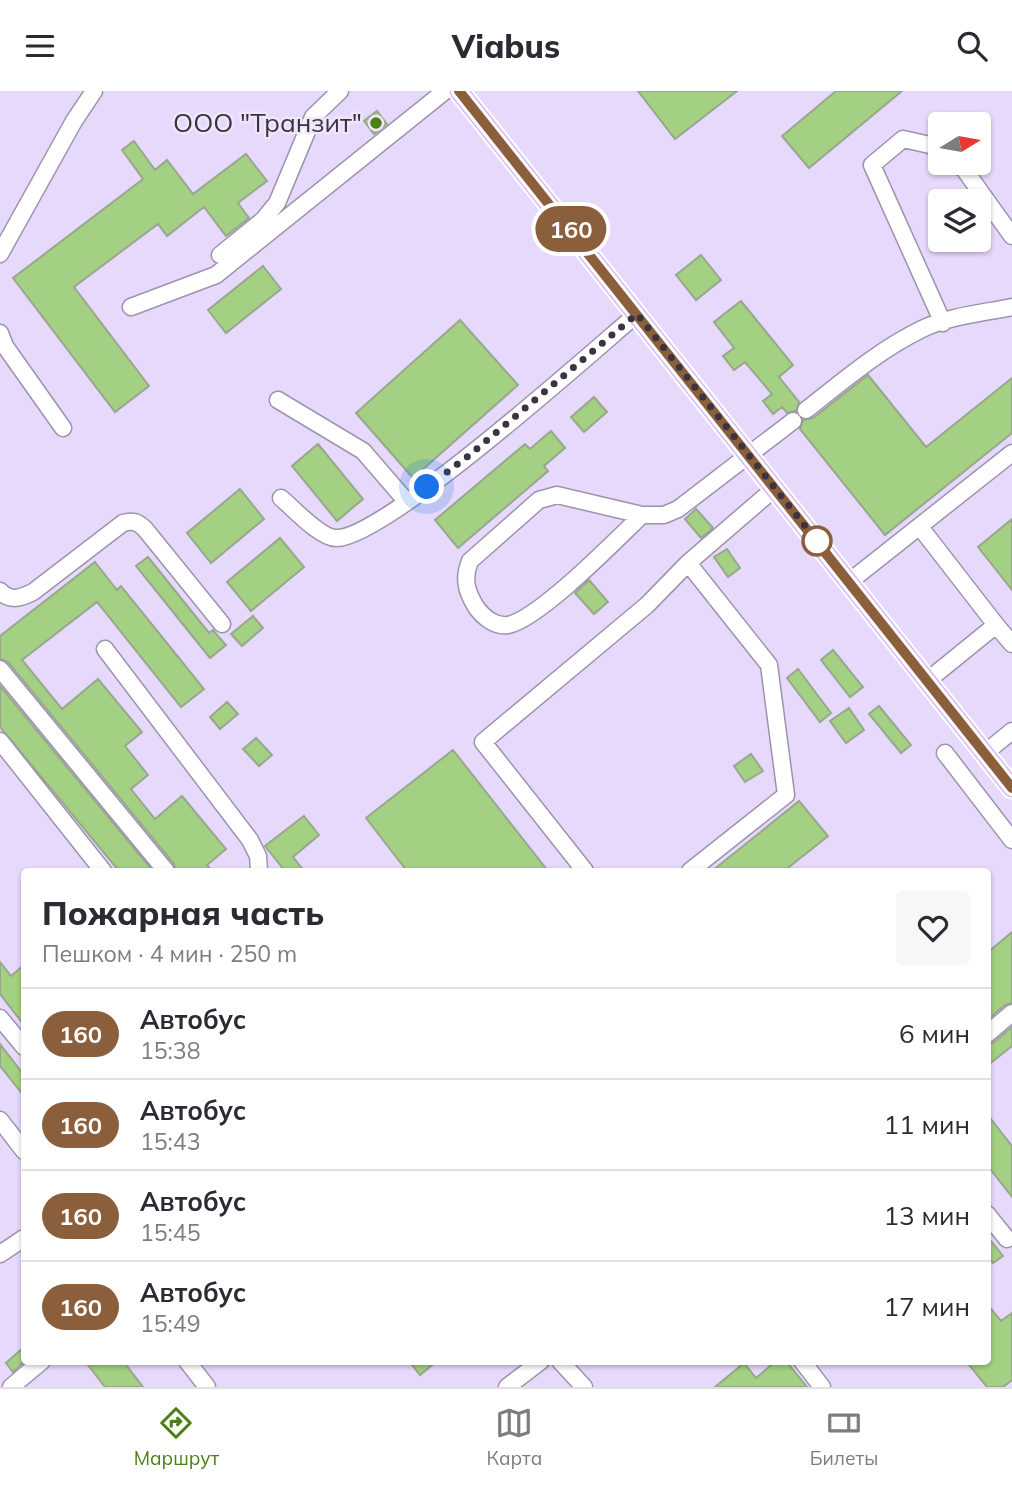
<!DOCTYPE html>
<html lang="ru">
<meta charset="utf-8">
<style>
body{margin:0;font-family:Mulish,sans-serif;background:#f7f7f7;color:#2b2b33;height:100vh;display:flex;flex-direction:column;font-size:26px;white-space:nowrap}
*{box-sizing:border-box;margin:0}
p{font-size:23px;color:#7c7c81}
.icon{flex:none;width:38px;height:38px;fill:none;stroke:currentColor;stroke-width:2;stroke-linecap:round;stroke-linejoin:round}
.map{position:relative;flex:1;overflow:hidden}
.drawer{position:absolute;left:21px;top:777px;width:970px;height:497px;display:flex;flex-direction:column;background:#fff;border-radius:7px;box-shadow:0 2px 5px #0004}
.drawer>*{flex:none}
.badge{padding:0 14px;border-radius:23px;font-size:24px;line-height:46px}
.needle{width:46px;rotate:79deg}
.fabs{position:absolute;left:928px;top:21px;display:grid;gap:14px}
.fabs a{display:grid;place-items:center;width:63px;height:63px;border-radius:7px;background:#fff;box-shadow:0 2px 5px #0004;font-size:35px}
.you{position:absolute;width:35px;height:35px;margin:-18px;border:5px solid #fff;border-radius:50%;background:#1a73e8;box-shadow:0 0 0 10px #1a73e833}
.map>.badge{position:absolute;translate:-50% -50%;box-shadow:0 0 0 4px #fff}
.round{display:grid;place-items:center;flex:none;width:74px;height:74px;border-radius:7px;background:#f7f7f7}
.headline{display:flex;align-items:center;justify-content:space-between;height:119px;padding:0 21px}
h1{font-size:33px;font-weight:800;line-height:52px}
ul{padding:0;list-style:none}
li{display:flex;align-items:center;gap:21px;height:91px;padding:0 21px;border-top:2px solid #e1e1e2}
li div{flex:1}
li b{display:block;font-size:26px}
li em{font-style:normal}
li .badge{min-width:77px;font-weight:700;text-align:center}
header{display:flex;justify-content:space-between;align-items:center;height:91px;padding:0 21px;background:#fff;font-size:32px;font-weight:800}
.tab-bar{display:flex;justify-content:space-around;align-items:center;height:98px;border-top:2px solid #e1e1e2;background:#fff;font-size:19px;color:#7c7c81}
.tab-bar a{display:grid;justify-items:center;gap:4px}
.tab-bar .selected{color:#4c8015}
.map>svg:first-child{display:block}
.built{fill:#e7d9fb;fill-rule:evenodd}
.building{fill:#a3d082;stroke:#98a78e;stroke-width:2}
.lines{fill:none;stroke-linecap:round;stroke-linejoin:round}
.minor-casing{stroke:#9d93ac;stroke-width:19}
.major-casing{stroke:#fff;stroke-width:23}
.minor{stroke:#fff;stroke-width:16}
.major{stroke:#d7b8fa;stroke-width:19}
.line-casing{stroke:#fff;stroke-width:16}
.line{stroke:#8b5e3c;stroke-width:10}
.walk{stroke:#39343f;stroke-width:7;stroke-dasharray:0 12.6}
.poi-dot{fill:#4c8015;stroke:#efe6fc;stroke-width:2.5}
.stop-dot{fill:#fff;stroke:#8b5e3c;stroke-width:3.5}
.labels{text-anchor:middle;stroke-width:5;stroke-linejoin:round;paint-order:stroke}
.poi-label{font-size:26px;fill:#39343f;stroke:#efe6fc;text-anchor:end}
</style>
<header><svg class="icon" aria-label="menu" viewBox="0 0 24 24"><path d="M4 6h16M4 12h16M4 18h16"/></svg>Viabus<svg class="icon" aria-label="search" viewBox="0 0 24 24"><circle cx="10" cy="10" r="6"/><path d="M15 15l6 6"/></svg></header>
<div class="map">
<svg width="1012" height="1296" viewBox="0 0 1012 1296">
<rect width="100%" height="100%" fill="#efe6fc"/>
<path class="built" d="M 0,0 L 1012,0 L 1012,1296 L 0,1296 ZM 940,33 L 978,33 L 978,72 L 940,72 ZM 940,110 L 978,110 L 978,149 L 940,149 ZM 24,780 L 987,780 L 987,1270 L 24,1270 Z"/>
<path class="building" d="M 638,0 L 737,0 L 675,48 Z
M 836,0 L 902,0 L 809,77 L 782,45 Z
M 377,20 L 387,33 L 374,43 L 364,30 Z
M 134,50 L 155,79 L 167,69 L 193,103 L 246,63 L 267,90 L 238,112 L 249,127 L 226,145 L 204,116 L 167,145 L 158,133 L 74,196 L 149,295 L 115,321 L 13,187 L 143,88 L 122,59 Z
M 701,164 L 721,189 L 696,209 L 676,184 Z
M 263,175 L 281,198 L 226,242 L 208,219 Z
M 741,210 L 793,274 L 779,286 L 799,311 L 796,320 L 787,322 L 782,316 L 773,323 L 763,310 L 772,303 L 745,271 L 734,279 L 723,265 L 734,257 L 714,231 Z
M 460,229 L 518,294 L 413,387 L 356,322 Z
M 868,284 L 926,356 L 1012,287 L 1012,342 L 885,444 L 800,338 L 803,329 L 813,327 Z
M 594,306 L 607,321 L 584,341 L 571,326 Z
M 551,340 L 565,357 L 544,375 L 548,380 L 458,457 L 435,429 L 525,353 L 530,358 Z
M 318,353 L 363,408 L 337,430 L 292,375 Z
M 240,398 L 264,428 L 211,472 L 187,442 Z
M 696,418 L 713,437 L 701,447 L 685,428 Z
M 1012,428 L 1012,499 L 978,456 Z
M 280,447 L 304,476 L 251,520 L 227,491 Z
M 727,458 L 740,477 L 728,486 L 714,466 Z
M 148,466 L 209,542 L 213,539 L 226,554 L 210,567 L 136,475 Z
M 95,471 L 117,499 L 121,495 L 204,598 L 181,616 L 97,511 L 22,569 L 62,618 L 98,588 L 142,641 L 125,655 L 148,684 L 131,698 L 155,728 L 182,705 L 226,758 L 207,774 L 212,780 L 176,780 L 174,773 L 8,571 L 0,568 L 0,545 Z
M 589,489 L 608,511 L 594,523 L 575,502 Z
M 253,525 L 263,537 L 242,555 L 231,543 Z
M 833,559 L 863,596 L 850,606 L 821,569 Z
M 798,578 L 831,622 L 820,631 L 787,587 Z
M 0,595 L 153,780 L 119,780 L 0,636 Z
M 227,611 L 238,623 L 220,638 L 210,626 Z
M 879,615 L 911,654 L 901,662 L 869,623 Z
M 849,617 L 864,639 L 846,652 L 830,630 Z
M 256,647 L 272,664 L 259,675 L 243,658 Z
M 453,659 L 548,780 L 407,780 L 366,727 Z
M 751,663 L 763,680 L 745,691 L 734,675 Z
M 799,710 L 828,745 L 784,780 L 712,780 Z
M 304,725 L 319,744 L 293,766 L 304,780 L 285,780 L 265,755 Z
M 1012,841 L 1012,912 L 1005,914 L 987,929 L 987,862 Z
M 0,871 L 11,885 L 24,874 L 24,934 L 0,903 Z
M 1012,936 L 1012,955 L 987,975 L 987,953 L 994,951 Z
M 0,953 L 24,984 L 24,1005 L 0,975 Z
M 987,1023 L 1012,1055 L 1012,1106 L 987,1074 Z
M 987,1145 L 1003,1165 L 993,1172 L 987,1165 Z
M 987,1213 L 1001,1230 L 1012,1222 L 1012,1289 L 1003,1296 L 987,1296 L 966,1270 L 987,1270 Z
M 24,1256 L 24,1271 L 13,1281 L 6,1272 Z
M 85,1270 L 123,1270 L 143,1296 L 105,1296 Z
M 409,1270 L 437,1270 L 420,1284 Z
M 776,1270 L 786,1270 L 807,1296 L 715,1296 L 744,1272 L 756,1287 Z"/>
<g class="lines">
<defs>
<path id="minor" d="M 940,61 L 930,54 L 903,48 L 872,74 L 943,232
M 955,72 L 964,78 L 1012,145
M 0,163 L 74,30 L 94,0
M 220,164 L 263,129 L 277,112 L 313,26 L 340,0
M 131,216 L 216,184 L 445,0
M 0,242 L 5,255 L 63,337
M 278,309 L 363,360 L 407,411
M 806,319 C 843,290 879,259 922,238 C 949,225 983,222 1012,216
M 281,407 C 293,417 320,447 336,447 C 383,449 591,262 637,223
M 642,424 L 557,404 L 539,409 L 470,470 C 463,487 466,500 476,516 C 483,526 495,536 508,534 C 539,528 616,449 642,424 L 664,424 L 678,418 L 793,330
M 920,436 L 996,534
M 688,472 L 769,574 L 786,704 L 690,780
M 849,491 L 1012,362
M 0,500 C 10,511 21,507 33,501 L 123,432 C 133,429 138,431 145,438 L 222,533
M 105,558 L 250,749 L 258,765 L 259,780
M 0,578 L 166,780
M 927,590 L 996,534 L 1012,553
M 0,650 L 103,780
M 945,662 L 1012,749
M 985,662 L 1012,640
M 585,780 L 483,651 L 647,514 L 688,472 L 775,397
M 0,927 L 24,956
M 987,943 L 1012,922
M 0,1029 L 24,1060
M 987,1123 L 1007,1148
M 0,1163 L 24,1147
M 187,1270 L 207,1296
M 560,1270 L 584,1296
M 802,1270 L 822,1296
M 11,1296 L 42,1270
M 507,1296 L 541,1270"/>
<path id="major" d="M 459,0 L 1012,697"/>
</defs>
<use href="#minor" class="minor-casing"/>
<use href="#major" class="major-casing"/>
<use href="#minor" class="minor"/>
<use href="#major" class="major"/>
</g>
<g class="lines">
<defs>
<path id="line" d="M 459,0 L 1012,697"/>
</defs>
<use href="#line" class="line-casing"/>
<use href="#line" class="line"/>
<path class="walk" d="M 427,396 L 467,366 L 637,223 L 820,454 L 817,450"/>
</g>
<circle class="poi-dot" cx="376" cy="32" r="7"/>
<circle class="stop-dot" cx="817" cy="450" r="14"/>
<g class="labels">
<g class="poi-label">
<text x="362" y="41">ООО "Транзит"</text>
</g>
</g>
</svg>
<div class="fabs">
<a><svg class="needle" viewBox="-14 -14 28 28"><path d="M0-13l5 13h-10z" fill="#e53935"/><path d="M0 13l5-13h-10z" fill="#7c7c81"/></svg></a>
<a><svg class="icon" aria-label="layers" viewBox="0 0 24 24"><path d="M12 4l9 5-9 5-9-5zM3 14l9 5 9-5"/></svg></a>
</div>
<div class="you" style="left:427px;top:396px"></div>
<b class="badge" style="left:571px;top:138px;background:#8b5e3c;color:#fff">160</b>
<section class="drawer">
<div class="headline"><div><h1>Пожарная часть</h1><p>Пешком · 4 мин · 250 m</p></div><a class="round"><svg class="icon" aria-label="heart" viewBox="0 0 24 24"><path d="M12 20l-8-8c-3-5 5-10 8-4 3-6 11-1 8 4z"/></svg></a></div>
<ul>
<li><span class="badge" style="background:#8b5e3c;color:#fff">160</span><div><b>Автобус</b><p>15:38</p></div><em>6 мин</em></li>
<li><span class="badge" style="background:#8b5e3c;color:#fff">160</span><div><b>Автобус</b><p>15:43</p></div><em>11 мин</em></li>
<li><span class="badge" style="background:#8b5e3c;color:#fff">160</span><div><b>Автобус</b><p>15:45</p></div><em>13 мин</em></li>
<li><span class="badge" style="background:#8b5e3c;color:#fff">160</span><div><b>Автобус</b><p>15:49</p></div><em>17 мин</em></li>
</ul>
</section>
</div>
<nav class="tab-bar">
<a class="selected"><svg class="icon" aria-label="directions" viewBox="0 0 24 24"><path d="M12 3l9 9-9 9-9-9zM9 14v-3h6M13 9l2 2-2 2"/></svg>Маршрут</a>
<a><svg class="icon" aria-label="map" viewBox="0 0 24 24"><path d="M3 6l6-2 6 2 6-2v14l-6 2-6-2-6 2zM9 4v14M15 6v14"/></svg>Карта</a>
<a><svg class="icon" aria-label="tickets" viewBox="0 0 24 24"><path d="M3 7h18v10H3zM15 7v10"/></svg>Билеты</a>
</nav>
